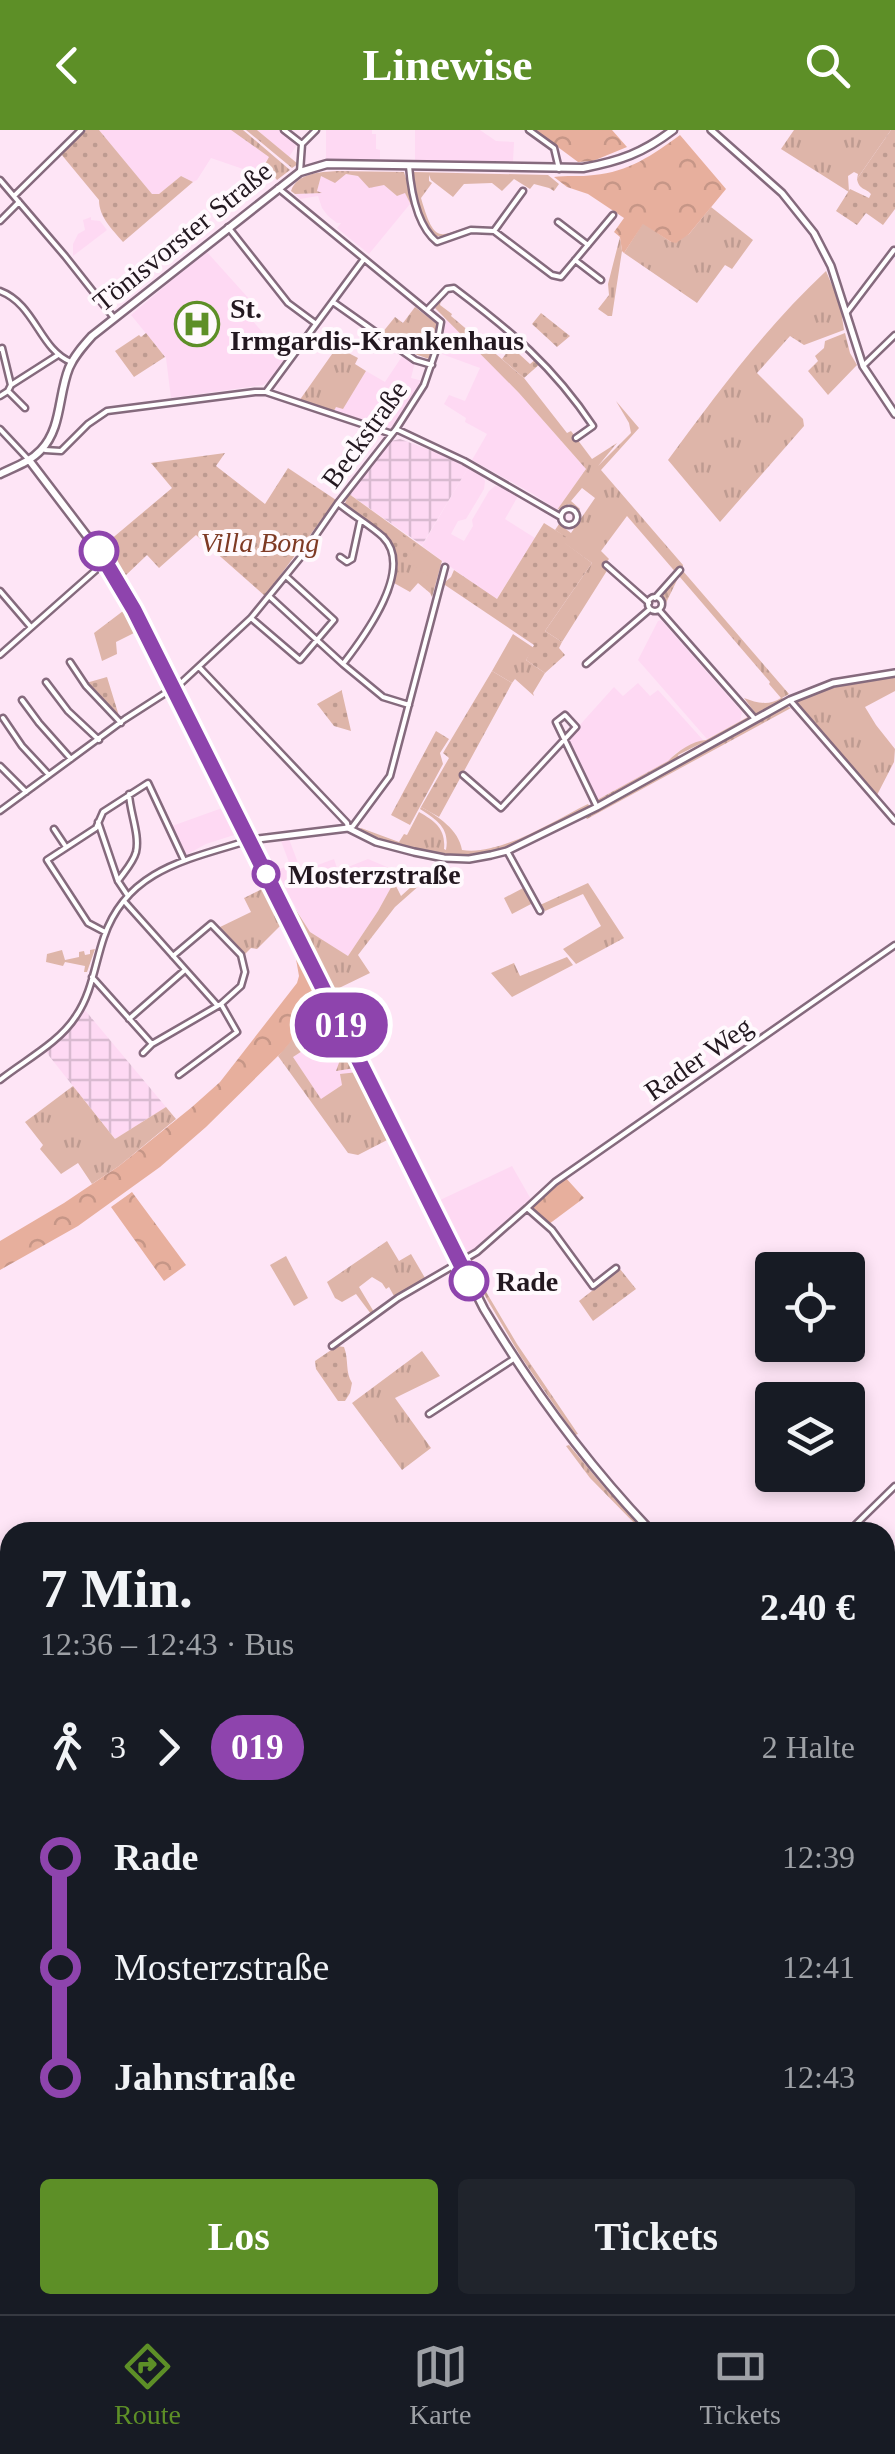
<!DOCTYPE html>
<html lang="de">
<meta charset="utf-8">
<style>
body{margin:0;font-family:Georgia,serif;background:#20242c;color:#f1f3f6;height:100vh;display:flex;flex-direction:column;font-size:38px;white-space:nowrap}
*{box-sizing:border-box;margin:0}
p{font-size:32px;color:#9ea1a6}
.icon{flex:none;width:55px;height:55px;fill:none;stroke:currentColor;stroke-width:2;stroke-linecap:round;stroke-linejoin:round}
.map{position:relative;flex:1;overflow:hidden}
.sheet{position:absolute;left:0px;top:1392px;width:895px;height:792px;display:flex;flex-direction:column;background:#171b24;border-radius:30px 30px 0 0;box-shadow:0 5px 15px #0003}
.sheet>*{flex:none}
.badge{padding:0 20px;border-radius:32px;font-size:35px;line-height:65px}
.controls{position:absolute;left:755px;top:1122px;display:grid;gap:20px}
.controls a{display:grid;place-items:center;width:110px;height:110px;border-radius:10px;background:#171b24;box-shadow:0 5px 15px #0003;font-size:50px}
.map>.badge{position:absolute;translate:-50% -50%;box-shadow:0 0 0 5px #fff}
.legs{display:flex;align-items:center;gap:15px;height:110px;padding:0 40px;font-size:32px}
.legs p{margin-inline-start:auto}
.overview{display:flex;align-items:center;justify-content:space-between;height:170px;padding:0 40px}
h1{font-size:55px;font-weight:700;line-height:75px}
.action{display:flex;gap:20px;margin-top:auto;padding:20px 40px}
.action a{flex:1;height:115px;border-radius:10px;background:#5d8f27;color:#fff;font-size:40px;font-weight:700;line-height:115px;text-align:center}
.action a+a{background:#20242c;color:#f1f3f6}
ul{padding:0 40px;list-style:none}
li{display:flex;align-items:center;gap:35px;height:110px;font-size:38px}
li i{display:grid;place-items:center;width:15px;height:100%;margin:0 12px;background:currentColor}
li i::after{content:'';width:25px;height:25px;margin:-12px;border:8px solid;border-radius:50%;background:#171b24}
li p{margin-inline-start:auto}
li:first-child i{background:linear-gradient(#0000 50%,currentColor 0)}
li:last-child i{background:linear-gradient(currentColor 50%,#0000 0)}
header{display:flex;justify-content:space-between;align-items:center;height:130px;padding:0 40px;background:#5d8f27;color:#fff;font-size:45px;font-weight:700}
.menu{display:flex;justify-content:space-around;align-items:center;height:140px;border-top:2px solid #363941;background:#171b24;font-size:28px;color:#9ea1a6}
.menu a{display:grid;justify-items:center;gap:5px}
.menu .active{color:#5d8f27}
.map>svg:first-child{display:block}
.built{fill:#fed9f3}
.industrial{fill:url(#industrial-grid)}
.grass{fill:url(#grass-tufts);fill-rule:evenodd}
.forest{fill:url(#forest-crowns)}
.park{fill:url(#park-dots)}
.pitch{fill:#deb5a9}
.lines{fill:none;stroke-linecap:round;stroke-linejoin:round}
.stream{stroke:#bac6f8;stroke-width:2.5}
.pedestrian-casing{stroke:#856a7d;stroke-width:9}
.minor-casing{stroke:#856a7d;stroke-width:9}
.tertiary-casing{stroke:#856a7d;stroke-width:10}
.secondary-casing{stroke:#856a7d;stroke-width:11}
.pedestrian{stroke:#fff;stroke-width:4}
.minor{stroke:#fff;stroke-width:4}
.tertiary{stroke:#fff;stroke-width:5}
.secondary{stroke:#fff;stroke-width:6}
.line-1-casing{stroke:#fff;stroke-width:22}
.line-1{stroke:#8e44ad;stroke-width:15}
.stop-1-dot{fill:#fff;stroke:#8e44ad;stroke-width:5}
.labels{text-anchor:middle;stroke-width:8;stroke-linejoin:round;paint-order:stroke}
.street-label{font-size:28px;fill:#231820;stroke:#fff9fd}
.poi-label{font-size:28px;font-weight:bold;fill:#231820;stroke:#fff9fd;text-anchor:start}
.park-label{font-size:28px;font-style:italic;fill:#7e3a24;stroke:#fff9fd}
.stop-label{font-size:28px;font-weight:bold;fill:#231820;stroke:#fff9fd;text-anchor:start}
</style>
<header><svg class="icon" aria-label="back" viewBox="0 0 24 24"><path d="M15 5l-7 7 7 7"/></svg>Linewise<svg class="icon" aria-label="search" viewBox="0 0 24 24"><circle cx="10" cy="10" r="6"/><path d="M15 15l6 6"/></svg></header>
<div class="map">
<svg width="895" height="2184" viewBox="0 0 895 2184">
<defs>
<pattern id="industrial-grid" width="8" height="8" patternUnits="userSpaceOnUse" patternTransform="scale(2.5)"><rect width="8" height="8" fill="#fed9f3"/><path d="M0 4h8M4 0v8" fill="none" stroke="#d9bad0"/></pattern>
<pattern id="grass-tufts" width="24" height="20" patternUnits="userSpaceOnUse" patternTransform="scale(2.5)"><rect width="24" height="20" fill="#deb5a9"/><path d="M3 7l-1-3M5 7V3M7 7l1-3M15 17l-1-3M17 17v-4M19 17l1-3" fill="none" stroke="#be9b91"/></pattern>
<pattern id="forest-crowns" width="20" height="18" patternUnits="userSpaceOnUse" patternTransform="scale(2.5)"><rect width="20" height="18" fill="#e7af9d"/><path d="M2 6a3 3 0 1 1 6 0M12 15a3 3 0 1 1 6 0" fill="none" stroke="#c69687"/></pattern>
<pattern id="park-dots" width="8" height="8" patternUnits="userSpaceOnUse" patternTransform="scale(2.5)"><rect width="8" height="8" fill="#deb5a9"/><path d="M2 2h.1M6 6h.1" fill="none" stroke="#be9b91" stroke-width="1.8" stroke-linecap="round"/></pattern>
</defs>
<rect width="100%" height="100%" fill="#fee5f6"/>
<path class="built" d="M 99,0 L 231,0 L 270,27 L 251,45 L 243,39 L 211,28 L 197,50 L 193,52 L 181,46 L 159,64 L 152,64 Z
M 257,0 L 281,0 L 298,13 L 289,27 Z
M 326,0 L 372,0 L 372,4 L 376,4 L 376,19 L 380,20 L 380,29 L 326,30 Z
M 415,0 L 480,0 L 496,11 L 514,12 L 513,32 L 415,30 Z
M 346,44 L 358,46 L 364,51 L 384,55 L 397,66 L 405,62 L 410,74 L 369,124 L 337,98 L 341,93 L 337,93 L 328,86 L 322,78 L 318,66 L 300,69 L 295,64 L 320,63 L 317,61 L 321,46 L 339,47 Z
M 91,87 L 91,90 L 100,91 L 107,100 L 73,126 L 73,114 L 78,104 L 85,100 L 83,90 Z
M 206,121 L 251,171 L 242,179 L 287,230 L 273,248 L 263,255 L 171,268 L 166,228 L 131,185 Z
M 447,187 L 519,263 L 586,339 L 557,380 L 533,364 L 472,330 L 487,304 L 465,292 L 466,288 L 444,274 L 449,265 L 465,271 L 480,238 L 439,223 Z
M 403,225 L 415,232 L 411,248 L 423,251 L 393,299 L 334,281 L 336,277 L 343,278 L 366,241 L 385,252 Z
M 468,338 L 481,345 L 485,351 L 484,359 L 466,389 L 458,391 L 451,404 L 464,411 L 473,396 L 472,390 L 489,361 L 495,356 L 502,357 L 518,366 L 505,389 L 535,408 L 496,470 L 422,416 Z
M 661,490 L 742,582 L 740,591 L 707,609 L 638,530 L 658,491 Z
M 638,553 L 650,566 L 658,560 L 703,610 L 677,622 L 669,631 L 597,670 L 568,613 L 569,607 L 614,557 L 623,566 Z
M 225,677 L 235,697 L 234,705 L 206,714 L 186,725 L 172,696 Z
M 289,709 L 301,741 L 334,729 L 338,741 L 368,729 L 387,737 L 394,752 L 378,781 L 348,826 L 310,803 L 275,741 L 290,735 L 281,711 Z
M 310,916 L 329,919 L 340,930 L 356,938 L 358,943 L 321,970 L 293,927 Z
M 512,1036 L 532,1071 L 478,1119 L 466,1125 L 438,1071 Z"/>
<path class="industrial" d="M 400,309 L 446,326 L 468,338 L 422,415 L 349,364 L 391,311 Z
M 84,879 L 166,977 L 115,1009 L 46,922 L 70,901 Z"/>
<path class="grass" d="M 231,0 L 243,0 L 290,40 L 277,50 L 265,34 L 269,27 Z
M 246,0 L 257,0 L 298,34 L 292,38 Z
M 794,0 L 891,0 L 857,49 L 858,44 L 854,42 L 848,46 L 849,62 L 781,19 Z
M 337,41 L 404,42 L 420,93 L 405,63 L 397,66 L 384,55 L 369,58 L 358,46 L 346,44 L 335,53 L 321,46 L 317,61 L 322,63 L 295,64 L 291,61 C 297,43 320,42 337,41 Z
M 414,42 L 548,45 L 559,54 L 554,61 L 549,58 L 534,54 L 530,59 L 514,49 L 502,61 L 492,53 L 464,54 L 453,67 L 431,50 L 429,45 L 429,51 L 432,53 L 421,68 C 438,128 443,95 485,96 C 469,97 448,108 436,106 C 422,90 412,62 414,42 Z
M 711,77 L 753,110 L 732,139 L 725,135 L 697,173 L 624,123 L 643,93 L 671,112 L 689,104 Z
M 620,107 L 622,121 L 612,186 L 608,186 L 598,179 L 609,165 L 608,154 Z
M 826,141 L 840,174 L 844,200 L 804,215 L 790,206 L 757,243 L 803,289 L 804,296 L 720,392 L 668,330 C 716,265 766,197 826,141 Z
M 441,170 L 440,175 L 452,184 L 451,186 L 524,248 L 567,303 L 571,301 L 592,329 L 617,313 L 598,336 L 631,303 L 629,293 L 616,271 L 639,298 L 601,340 L 683,435 L 683,441 L 789,564 L 782,568 L 784,570 L 704,615 L 702,613 L 678,625 L 680,629 L 601,671 L 597,670 L 668,631 C 678,621 692,611 706,610 L 755,583 L 744,568 C 757,573 769,576 781,568 L 769,554 L 770,552 L 679,446 L 664,477 L 659,465 L 678,445 L 627,386 L 601,421 L 609,429 L 604,435 L 608,439 L 562,512 L 545,501 L 592,433 L 564,413 L 567,408 L 555,400 L 559,394 L 571,403 L 595,368 L 582,358 L 571,371 L 580,379 L 578,382 L 569,374 L 557,380 L 586,339 L 519,263 L 435,178 Z
M 415,177 L 437,194 L 429,229 L 409,222 L 382,203 L 395,187 L 403,193 Z
M 845,203 L 850,223 L 857,235 L 828,265 L 808,241 L 818,231 L 815,226 L 824,218 L 825,211 Z
M 337,217 L 358,228 L 355,234 L 366,241 L 343,279 L 336,277 L 334,281 L 299,271 Z
M 349,364 L 442,431 L 432,467 L 430,463 L 418,453 L 410,462 L 394,453 L 397,439 L 391,414 L 347,375 L 345,373 Z
M 127,478 L 138,501 L 116,512 L 117,524 L 102,531 L 94,503 Z
M 513,504 L 534,518 L 526,530 L 545,543 L 533,563 L 534,566 L 515,549 L 512,553 L 492,541 Z
M 895,546 L 895,561 L 865,577 L 876,595 L 895,619 L 894,632 L 877,665 L 796,571 L 841,555 Z
M 786,576 L 791,578 L 587,689 L 585,687 Z
M 588,674 L 590,677 C 557,693 524,714 488,722 C 446,733 397,717 358,700 L 361,698 L 399,712 L 404,704 L 407,705 L 419,682 C 435,691 446,699 444,719 L 446,720 C 450,698 437,690 420,679 L 421,677 C 438,686 459,700 462,720 C 500,726 553,691 588,674 Z
M 246,721 L 253,725 L 393,1007 L 358,1025 L 348,1023 L 278,926 L 323,873 L 303,844 L 281,795 L 257,819 L 251,818 L 244,825 L 218,798 L 251,782 L 244,768 L 264,758 ZM 310,916 L 329,919 L 340,930 L 336,941 L 355,938 L 358,942 L 340,944 L 342,955 L 321,969 L 293,927 Z
M 264,721 L 289,769 L 310,802 L 348,826 L 378,781 L 394,752 L 401,766 L 441,730 L 447,731 L 395,777 L 358,825 L 370,843 L 335,860 L 380,954 L 375,956 C 341,888 306,820 277,749 C 273,739 266,732 264,721 Z
M 588,753 L 624,808 L 576,834 L 563,819 L 601,796 L 583,764 L 545,781 L 540,775 Z
M 525,757 L 533,773 L 512,784 L 504,768 Z
M 95,819 L 87,842 L 84,842 L 85,836 L 65,832 L 63,836 L 46,832 L 47,824 L 62,820 L 65,830 L 79,827 L 79,822 L 84,821 L 85,825 L 90,824 L 90,820 Z
M 567,827 L 573,835 L 512,867 L 491,843 L 514,833 L 520,846 Z
M 73,956 L 115,1009 L 166,977 L 176,989 L 119,1036 L 92,1054 L 78,1033 L 61,1044 L 40,1019 L 43,1015 L 25,992 Z
M 382,958 L 438,1071 L 431,1064 L 378,960 Z
M 387,1111 L 399,1131 L 411,1124 L 425,1148 L 394,1166 L 389,1157 L 386,1159 L 382,1153 L 372,1147 L 359,1157 L 374,1182 L 371,1184 L 356,1164 L 342,1172 L 335,1168 L 327,1152 Z
M 478,1123 L 482,1123 L 469,1133 L 517,1214 L 578,1304 L 575,1305 L 521,1227 L 465,1132 Z
M 422,1221 L 440,1246 L 395,1268 L 431,1318 L 402,1340 L 352,1273 Z
M 569,1315 L 604,1357 L 647,1402 L 643,1402 L 590,1348 L 566,1316 Z
M 895,1584 L 895,1651 L 885,1640 L 885,1588 Z"/>
<path class="forest" d="M 535,0 L 612,0 L 627,17 L 593,31 L 578,32 Z
M 680,5 L 726,59 L 689,104 L 676,113 L 671,112 L 643,94 L 624,123 L 622,121 L 620,107 L 614,102 L 624,88 L 588,64 L 567,57 L 554,47 C 565,45 581,47 594,45 C 628,42 653,25 680,5 Z
M 296,829 L 303,843 L 306,840 L 323,873 L 283,921 L 206,997 L 160,1037 L 78,1096 L 0,1140 L 0,1111 L 64,1073 L 119,1036 L 192,977 L 220,952 L 297,853 L 299,846 Z
M 565,1047 L 584,1068 L 549,1094 L 531,1079 L 535,1073 Z
M 132,1062 L 186,1135 L 164,1151 L 111,1077 Z
M 4,1520 L 10,1521 L 10,2175 L 352,2175 L 352,2184 L 2,2184 L 0,2181 L 0,1524 Z
M 895,2095 L 895,2184 L 712,2184 L 706,2175 L 885,2175 L 885,2101 Z
M 386,2175 L 621,2175 L 628,2184 L 386,2184 Z"/>
<path class="park" d="M 86,0 L 99,0 L 152,64 L 159,64 L 181,46 L 193,52 L 123,112 C 112,99 99,87 99,70 L 61,24 Z
M 891,0 L 895,0 L 895,79 L 883,95 L 866,83 L 857,95 L 836,81 L 850,59 L 869,68 L 871,64 C 866,58 859,60 857,49 Z
M 541,183 L 570,206 L 557,217 L 532,194 Z
M 146,203 L 165,227 L 134,247 L 115,221 L 139,205 L 141,207 Z
M 516,210 L 522,215 L 518,223 L 530,234 L 536,229 L 541,233 L 524,248 L 502,229 Z
M 225,323 L 216,336 L 265,374 L 288,338 L 336,370 L 265,466 L 196,405 L 159,438 L 147,425 L 124,447 L 103,416 L 172,358 L 151,333 Z
M 352,367 L 416,414 L 405,430 C 396,423 395,415 388,407 L 349,373 Z
M 544,393 L 568,408 L 565,413 L 592,433 L 545,501 L 562,512 L 559,518 L 565,525 L 545,543 L 526,530 L 534,515 L 445,455 L 445,452 L 451,447 L 454,440 L 497,469 Z
M 492,541 L 512,553 L 439,687 L 421,677 L 449,628 L 443,623 Z
M 107,547 L 119,586 L 86,553 Z
M 342,560 L 342,562 L 351,601 L 334,596 L 317,574 Z
M 436,601 L 449,609 L 440,623 L 443,634 L 410,695 L 391,685 Z
M 620,1139 L 636,1159 L 593,1191 L 579,1171 Z
M 337,1216 L 344,1217 C 349,1230 345,1242 352,1253 L 350,1263 L 345,1271 L 338,1271 L 316,1239 L 315,1231 Z"/>
<path class="pitch" d="M 416,415 L 441,432 L 431,448 L 406,430 Z
M 286,1126 L 308,1168 L 294,1176 L 270,1135 Z"/>
<g class="lines">
<path class="stream" d="M 895,125 L 895,126"/>
<defs>
<path id="pedestrian" d="M 0,219 L 2,218 L 11,255
M 8,261 L 25,278
M 0,266 L 8,261 L 11,255 L 58,225
M 0,299 L 29,330"/>
<path id="minor" d="M 284,0 L 302,14
M 529,0 L 554,18 L 559,39
M 409,36 C 411,61 417,96 437,112 L 471,100 L 494,101 L 552,145 L 561,147 L 613,85
M 300,42 L 302,14 L 316,0
M 0,50 L 65,126 L 114,188
M 14,66 L 81,0
M 0,91 L 19,72
M 558,92 L 588,115
M 228,97 L 288,173 L 315,193
M 494,101 L 523,61
M 575,130 L 601,150
M 0,161 C 35,174 40,220 71,232
M 333,172 L 415,230 L 432,235
M 428,179 L 447,159 L 454,158 C 511,201 553,236 593,296 L 576,308
M 847,182 L 894,120
M 863,236 L 895,205
M 266,262 L 364,129
M 396,299 L 464,331 L 561,387
M 45,320 L 61,321 L 88,294 L 107,281 L 255,262 L 266,262 L 392,304
M 338,373 C 352,385 370,395 383,407 C 415,439 364,507 343,534
M561 387a8 8 0 1 1 16 0a8 8 0 1 1-16 0Z
M 340,427 L 347,432 L 352,429 L 360,392
M 606,435 L 649,473
M 0,461 L 30,496
M 270,467 L 343,534 L 383,567 L 409,575
M648 474a7 7 0 1 1 14 0a7 7 0 1 1-14 0Z
M 655,468 L 680,440
M 659,480 L 755,589
M 251,488 L 300,530 L 334,490 L 287,447
M 0,525 L 105,432
M 70,532 L 86,556 L 121,593
M 586,534 L 650,479
M 199,537 L 347,693 L 348,698 L 353,696 L 390,646 L 445,437
M 46,552 L 68,581 L 99,610
M 22,570 L 39,593 L 71,629
M 790,570 L 895,691
M 3,588 L 22,616 L 49,645
M 0,636 L 26,662
M 463,645 L 501,678 L 576,597 L 565,585 L 556,592 L 597,677
M 0,681 L 125,589 L 181,553 L 251,488 L 300,428 L 338,373 L 396,299 L 424,255 L 436,220 L 441,192 L 278,58
M 98,692 L 118,751 L 128,766
M 54,699 L 66,717
M 507,721 L 540,781
M 118,751 C 124,742 133,733 136,722 C 140,705 130,683 129,664
M 124,771 L 217,875
M 105,802 L 88,793 L 47,730 L 96,698 L 103,682 L 148,653 L 184,730
M 92,847 L 152,914
M 129,889 L 185,840
M 143,923 L 152,914 L 221,874 L 241,856 L 245,842 L 241,825 L 211,794 L 173,826
M 179,945 L 237,902 L 221,874
M 0,950 C 25,930 59,913 76,886 C 92,863 95,833 104,807 C 127,739 189,729 250,710
M 527,1078 L 555,1052 L 895,815
M 332,1216 L 398,1168 L 477,1122 L 527,1078 L 552,1100 L 593,1156 L 616,1138
M 429,1284 L 515,1228
M 848,1402 L 895,1356
M 885,1850 L 895,1861
M 885,1919 L 895,1928
M 885,1986 L 895,1978"/>
<path id="tertiary" d="M 711,0 L 782,63 L 814,103 L 831,136 L 863,236 L 895,284
M 250,710 L 348,698 L 376,712 L 414,722 L 444,728 L 469,729 L 491,725 L 507,721 L 597,677 L 790,570 L 833,553 L 895,543"/>
<path id="secondary" d="M 29,330 L 106,431 L 134,480 L 484,1179 C 532,1259 588,1335 652,1402
M 0,344 C 14,337 30,332 41,320 C 62,298 58,265 69,238 C 74,226 83,216 92,206 L 300,42 L 327,34 L 583,38 C 620,31 643,23 673,0
M 885,1644 L 895,1654"/>
</defs>
<use href="#pedestrian" class="pedestrian-casing"/>
<use href="#minor" class="minor-casing"/>
<use href="#tertiary" class="tertiary-casing"/>
<use href="#secondary" class="secondary-casing"/>
<use href="#pedestrian" class="pedestrian"/>
<use href="#minor" class="minor"/>
<use href="#tertiary" class="tertiary"/>
<use href="#secondary" class="secondary"/>
</g>
<g class="lines">
<defs>
<path id="line-1" d="M 99,421 L 134,480 L 469,1151"/>
</defs>
<use href="#line-1" class="line-1-casing"/>
<use href="#line-1" class="line-1"/>
</g>
<defs>
<symbol id="hospital-ring" viewBox="-11 -11 22 22"><circle r="9.5" fill="#fff9fd" stroke="#5d8f27" stroke-width="1.5"/><path d="M-5-5h3v3.5h4V-5h3V5h-3V1.5h-4V5h-3Z" fill="#5d8f27"/></symbol>
</defs>
<g fill-rule="evenodd">
<use href="#hospital-ring" x="172" y="169" width="50" height="50"/>
</g>
<g class="stop-1-dot">
<circle cx="99" cy="421" r="18"/>
<circle cx="266" cy="744" r="12"/>
<circle cx="469" cy="1151" r="18"/>
</g>
<g class="labels">
<g class="street-label">
<text transform="translate(182 106) rotate(-39)" y="10">Tönisvorster Straße</text>
<text transform="translate(364 304) rotate(-54)" y="10">Beckstraße</text>
<text transform="translate(698 928) rotate(-35)" y="10">Rader Weg</text>
</g>
<g class="poi-label">
<text x="230" y="188">St.<tspan x="230" dy="32">Irmgardis-Krankenhaus</tspan></text>
</g>
<g class="park-label">
<text x="260" y="422">Villa Bong</text>
</g>
<g class="stop-label">
<text x="288" y="754">Mosterzstraße</text>
<text x="496" y="1161">Rade</text>
</g>
</g>
</svg>
<div class="controls">
<a><svg class="icon" aria-label="locate" viewBox="0 0 24 24"><circle cx="12" cy="12" r="6"/><path d="M12 2v4M12 18v4M2 12h4M18 12h4"/></svg></a>
<a><svg class="icon" aria-label="layers" viewBox="0 0 24 24"><path d="M12 4l9 5-9 5-9-5zM3 14l9 5 9-5"/></svg></a>
</div>
<b class="badge" style="left:341px;top:895px;background:#8e44ad;color:#fff">019</b>
<section class="sheet">
<div class="overview"><div><h1>7 Min.</h1><p>12:36 – 12:43 · Bus</p></div><b>2.40 €</b></div>
<div class="legs"><svg class="icon" aria-label="walk" viewBox="0 0 24 24"><circle cx="13" cy="4" r="2"/><path d="M13 8l-2 6 4 7M11 14l-3 7M7 12l3-4h3l4 4"/></svg>3<svg class="icon" aria-label="forward" viewBox="0 0 24 24"><path d="M9 5l7 7-7 7"/></svg><b class="badge" style="background:#8e44ad;color:#fff">019</b><p>2 Halte</p></div>
<ul>
<li><i style="color:#8e44ad"></i><b>Rade</b><p>12:39</p></li>
<li><i style="color:#8e44ad"></i><span>Mosterzstraße</span><p>12:41</p></li>
<li><i style="color:#8e44ad"></i><b>Jahnstraße</b><p>12:43</p></li>
</ul>
<div class="action"><a>Los</a><a>Tickets</a></div>
</section>
</div>
<nav class="menu">
<a class="active"><svg class="icon" aria-label="directions" viewBox="0 0 24 24"><path d="M12 3l9 9-9 9-9-9zM9 14v-3h6M13 9l2 2-2 2"/></svg>Route</a>
<a><svg class="icon" aria-label="map" viewBox="0 0 24 24"><path d="M3 6l6-2 6 2 6-2v14l-6 2-6-2-6 2zM9 4v14M15 6v14"/></svg>Karte</a>
<a><svg class="icon" aria-label="tickets" viewBox="0 0 24 24"><path d="M3 7h18v10H3zM15 7v10"/></svg>Tickets</a>
</nav>
